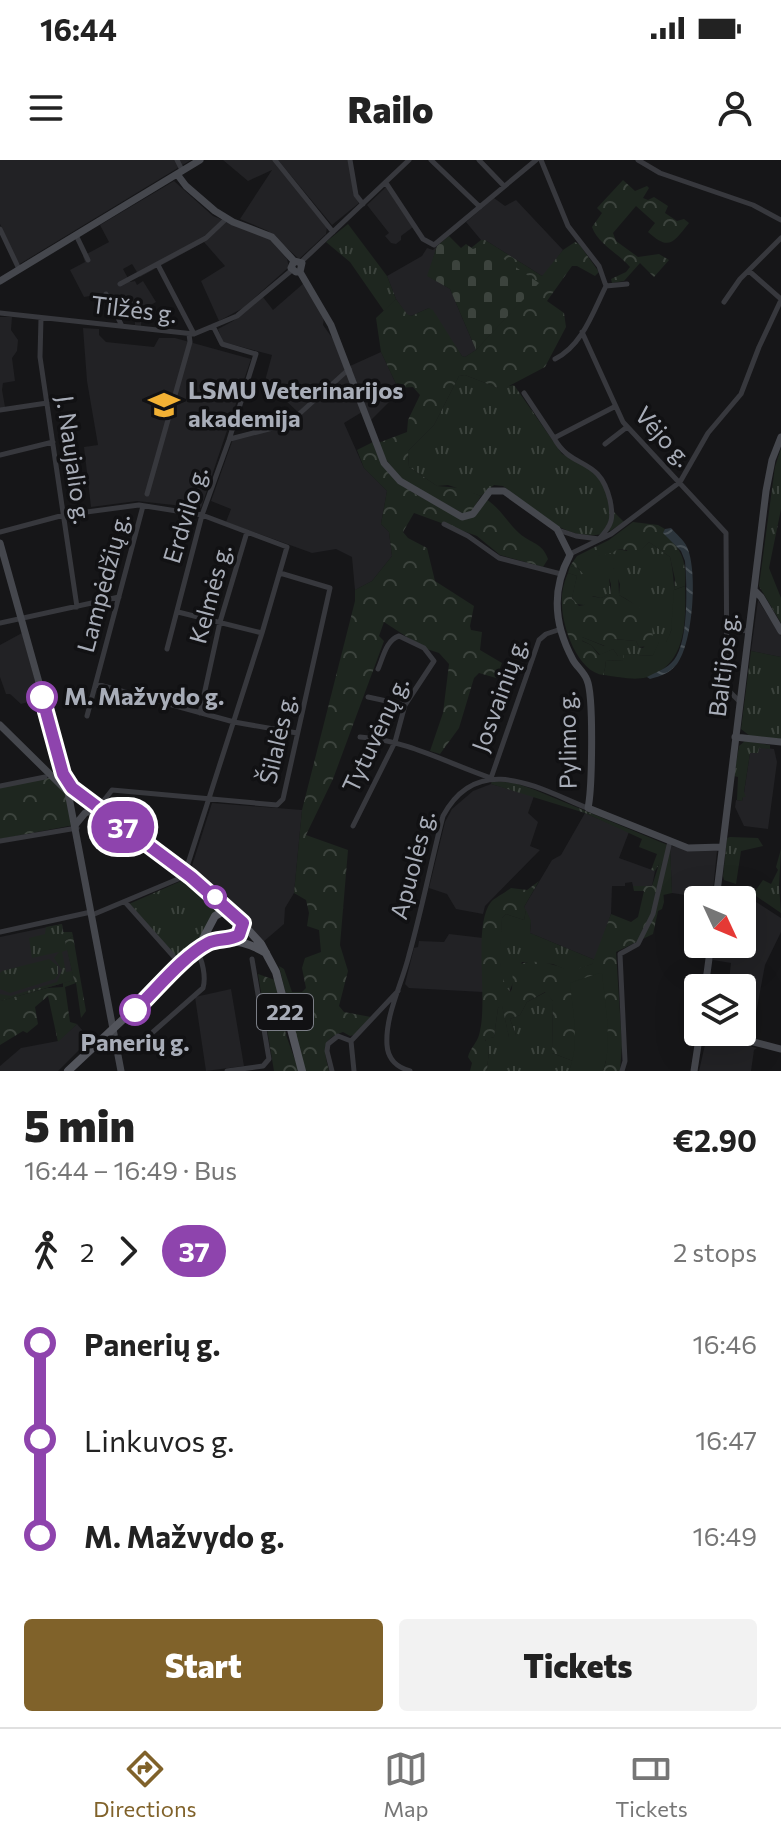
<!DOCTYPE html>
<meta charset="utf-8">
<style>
body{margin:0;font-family:Commissioner,sans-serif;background:#f2f2f2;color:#222;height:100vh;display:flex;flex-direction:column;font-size:30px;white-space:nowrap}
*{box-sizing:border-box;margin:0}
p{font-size:26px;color:#767676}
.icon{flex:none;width:44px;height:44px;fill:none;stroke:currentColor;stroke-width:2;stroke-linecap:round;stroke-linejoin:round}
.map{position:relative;height:911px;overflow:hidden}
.side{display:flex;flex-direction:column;background:#fff;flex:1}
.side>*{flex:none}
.badge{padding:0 16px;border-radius:26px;font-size:28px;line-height:52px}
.needle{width:52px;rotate:134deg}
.buttons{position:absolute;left:684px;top:726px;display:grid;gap:16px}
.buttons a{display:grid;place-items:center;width:72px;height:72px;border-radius:8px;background:#fff;box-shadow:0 8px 32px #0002;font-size:40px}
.map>.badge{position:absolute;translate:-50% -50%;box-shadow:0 0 0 4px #fff}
.legs{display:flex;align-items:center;gap:12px;height:88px;padding:0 24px;font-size:26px}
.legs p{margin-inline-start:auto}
.headline{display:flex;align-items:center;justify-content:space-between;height:136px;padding:0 24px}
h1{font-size:44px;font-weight:800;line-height:60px}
.action{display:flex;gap:16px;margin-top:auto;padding:16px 24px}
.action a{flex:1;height:92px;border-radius:8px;background:#80622a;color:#fff;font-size:32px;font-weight:800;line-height:92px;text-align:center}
.action a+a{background:#f2f2f2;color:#222}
ul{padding:0 24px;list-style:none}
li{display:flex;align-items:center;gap:28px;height:96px;font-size:30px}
li i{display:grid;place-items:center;width:12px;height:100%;margin:0 10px;background:currentColor}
li i::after{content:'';width:20px;height:20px;margin:-10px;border:6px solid;border-radius:50%;background:#fff}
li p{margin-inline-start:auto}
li:first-child i{background:linear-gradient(#0000 50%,currentColor 0)}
li:last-child i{background:linear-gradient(currentColor 50%,#0000 0)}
.status{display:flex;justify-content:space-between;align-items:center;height:56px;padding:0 40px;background:#fff;direction:ltr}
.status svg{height:22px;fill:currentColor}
header{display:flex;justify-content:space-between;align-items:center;height:104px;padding:0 24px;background:#fff;font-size:36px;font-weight:800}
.tabs{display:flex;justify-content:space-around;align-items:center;height:112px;border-top:2px solid #e0e0e0;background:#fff;font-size:22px;color:#767676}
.tabs a{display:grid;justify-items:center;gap:4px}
.tabs .on{color:#80622a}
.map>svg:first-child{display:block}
.built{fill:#222225}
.grass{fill:url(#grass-tufts)}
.forest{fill:url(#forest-crowns)}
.cemetery{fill:url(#cemetery-stones)}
.garden{fill:#1e261f}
.water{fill:url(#water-waves)}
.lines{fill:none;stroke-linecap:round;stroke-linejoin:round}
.street{stroke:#37383d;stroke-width:5}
.secondary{stroke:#45474d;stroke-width:7}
.primary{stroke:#53555c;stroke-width:8}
.line-1-casing{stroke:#fff;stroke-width:18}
.line-1{stroke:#8e44ad;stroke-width:12}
.stop-1-dot{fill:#fff;stroke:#8e44ad;stroke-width:4}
.labels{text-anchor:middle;stroke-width:7;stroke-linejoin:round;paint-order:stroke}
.shield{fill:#111113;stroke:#7b7e86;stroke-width:2}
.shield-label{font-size:22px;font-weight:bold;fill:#a8adb8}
.street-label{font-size:24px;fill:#a8adb8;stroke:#111113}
.poi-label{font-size:24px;font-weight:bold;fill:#a8adb8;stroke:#111113;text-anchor:start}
.stop-label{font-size:24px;font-weight:bold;fill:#a8adb8;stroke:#111113;text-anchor:start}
</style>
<div class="status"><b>16:44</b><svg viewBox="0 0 49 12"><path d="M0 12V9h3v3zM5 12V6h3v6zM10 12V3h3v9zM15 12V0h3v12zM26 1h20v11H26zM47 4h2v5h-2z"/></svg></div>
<header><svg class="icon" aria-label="menu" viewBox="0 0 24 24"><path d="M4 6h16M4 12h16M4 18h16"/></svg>Railo<svg class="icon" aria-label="person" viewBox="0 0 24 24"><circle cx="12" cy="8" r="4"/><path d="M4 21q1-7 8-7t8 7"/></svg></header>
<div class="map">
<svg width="781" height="911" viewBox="0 0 781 911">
<defs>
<pattern id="grass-tufts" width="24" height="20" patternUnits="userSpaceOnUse" patternTransform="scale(2)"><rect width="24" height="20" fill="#1e261f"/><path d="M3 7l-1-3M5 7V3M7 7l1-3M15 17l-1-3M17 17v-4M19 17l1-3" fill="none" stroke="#3c433d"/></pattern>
<pattern id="forest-crowns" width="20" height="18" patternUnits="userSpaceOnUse" patternTransform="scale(2)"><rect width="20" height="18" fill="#1e261f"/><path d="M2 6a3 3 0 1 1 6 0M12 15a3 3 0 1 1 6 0" fill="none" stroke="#3c433d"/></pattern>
<pattern id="cemetery-stones" width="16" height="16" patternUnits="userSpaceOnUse" patternTransform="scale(2)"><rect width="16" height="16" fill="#1e261f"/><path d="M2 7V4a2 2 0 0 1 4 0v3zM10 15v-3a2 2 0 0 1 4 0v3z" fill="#3c433d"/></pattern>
<pattern id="water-waves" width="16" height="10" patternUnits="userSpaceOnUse" patternTransform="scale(2)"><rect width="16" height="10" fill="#2c353c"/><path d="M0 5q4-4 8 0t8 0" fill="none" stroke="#485056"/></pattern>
</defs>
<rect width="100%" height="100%" fill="#161618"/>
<path class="built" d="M 0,0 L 191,0 L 18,105 L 0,64 Z
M 223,0 L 273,0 L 327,67 L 326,74 L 299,99 L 268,71 L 240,59 L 272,10 L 248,21 Z
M 278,0 L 349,0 L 354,35 L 359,43 L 332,65 Z
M 174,21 L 213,56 L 269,78 L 287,99 L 289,107 L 243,148 L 219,161 L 201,121 L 225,106 L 204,82 L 140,117 L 132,104 L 123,109 L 130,122 L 135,121 L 137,125 L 143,121 L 156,142 L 142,150 L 141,166 L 135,165 L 135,157 L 126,140 L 110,148 L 102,134 L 84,137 L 70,110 L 85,102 L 83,96 L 109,82 L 100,65 Z
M 386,27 L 413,67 L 401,76 L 401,80 L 396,84 L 391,83 L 385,76 L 389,73 L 367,45 Z
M 494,38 L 505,46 L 516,40 L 563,90 L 545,115 L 542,116 L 485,80 L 481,80 L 466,62 Z
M 437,86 L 428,116 L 450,129 L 476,190 L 465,197 L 462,196 L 429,148 L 411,156 L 407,155 L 396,139 L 387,116 L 422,96 L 427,88 L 433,90 Z
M 304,123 L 324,158 L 323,165 L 333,179 L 362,252 L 344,263 L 364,308 L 387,331 L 381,364 L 389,372 L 392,396 L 372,421 L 355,430 L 352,397 L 336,389 L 312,393 L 226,362 L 231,349 L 211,341 L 234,276 L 288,261 L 298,252 L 285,240 L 262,232 L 272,195 L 223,182 L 218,169 L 233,161 L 263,137 L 273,150 Z
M 0,157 L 12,157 L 11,170 L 18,180 L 17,191 L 12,198 L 15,221 L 3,223 L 2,230 L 5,247 L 0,249 Z
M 83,168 L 99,169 L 99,175 L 106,182 L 154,187 L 159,178 L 175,178 L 251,199 L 201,348 L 137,341 L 91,347 L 84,287 L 98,285 L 87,221 Z
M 381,192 L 398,228 L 391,240 L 371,260 L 350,206 Z
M 758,440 L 781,476 L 781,497 L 751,491 Z
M 22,473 L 40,539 L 21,544 L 10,534 L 6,534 L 0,517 L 0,485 Z
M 758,587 L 774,589 L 777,602 L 768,669 L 744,666 L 735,647 L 736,640 L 742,641 L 744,633 L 750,593 Z
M 491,624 L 534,636 L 528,653 L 538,662 L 530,686 L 540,690 L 485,746 L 483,754 L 456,749 L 447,734 L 429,728 L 445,662 L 452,649 L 473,631 Z
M 212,643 L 302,650 L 294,733 L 285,748 L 284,764 L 263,782 L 227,737 L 190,712 Z
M 585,653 L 629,672 L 619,698 L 655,711 L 652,726 L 633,726 L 632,722 L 625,723 L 625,726 L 612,726 L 611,754 L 595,800 L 530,773 L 531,762 L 524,747 L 552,700 L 561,695 Z
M 670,686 L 717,691 L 712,739 L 672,733 Z
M 731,726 L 781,758 L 781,772 L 765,805 L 754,864 L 742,862 L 742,828 L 728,828 L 731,803 L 713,800 L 715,784 L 742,784 L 742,740 L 720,740 L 723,728 Z
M 62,764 L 74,820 L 0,841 L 0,777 Z
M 449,774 L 483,778 L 483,832 L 409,828 L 405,824 L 414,788 L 418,787 L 419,781 L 444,782 Z
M 231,829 L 244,906 L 206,911 L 195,837 Z
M 77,864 L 90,879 L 58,911 L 0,911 L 0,906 L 21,888 L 58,881 Z
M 707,876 L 757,888 L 754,890 L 751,911 L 699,911 Z"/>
<path class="grass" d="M 348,64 L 387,116 L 396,139 L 384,151 L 350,102 L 326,82 Z
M 465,215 L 498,228 L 514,225 L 562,294 L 583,303 L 603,322 L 610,348 L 624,362 C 617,366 610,372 602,374 C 565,383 530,346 503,326 L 494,325 L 481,336 L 448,325 L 437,326 L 409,307 L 408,291 L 434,265 L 459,216 Z
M 781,288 L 781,349 L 769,408 L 781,438 L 781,463 L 759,426 L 775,307 Z
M 649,382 L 670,397 C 675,418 678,462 667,481 C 664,486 658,491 653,495 L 618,496 L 613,489 L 600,495 L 591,485 L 581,480 L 582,477 L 604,486 L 613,479 L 636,481 L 639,487 L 643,488 L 652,478 C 649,457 639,445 619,435 L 620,424 L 614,408 L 609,419 L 611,434 L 601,438 L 593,436 L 584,445 L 576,444 L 572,437 L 577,416 L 568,413 L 570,406 L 578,408 L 580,411 L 598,399 L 597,396 L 617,389 L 638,393 Z
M 751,491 L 781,497 L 781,579 L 750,576 L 741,569 Z
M 745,581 L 770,585 L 770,589 L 759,588 L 758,593 L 750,593 L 744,632 L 746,637 L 743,637 L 742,641 L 737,640 L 738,617 L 734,616 L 739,586 Z
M 492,621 L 515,623 L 535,630 L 670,686 L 672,733 L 663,735 L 661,701 L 655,711 L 651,710 L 657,694 L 639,687 L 642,679 L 585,653 L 491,624 Z
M 730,677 L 758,678 L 763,686 L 741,691 L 736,724 L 724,720 L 723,716 L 727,678 Z
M 781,689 L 779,726 L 781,753 L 753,734 L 763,720 L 771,724 L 778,710 L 776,707 Z
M 188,718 L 225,748 L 195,787 L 180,801 L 129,744 Z
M 526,750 L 531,761 L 530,773 L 595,800 L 592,804 L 571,812 L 553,804 L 522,802 L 509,832 C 495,813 501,781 502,758 L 506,754 L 524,760 Z
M 62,764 L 63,772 L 72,772 L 73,776 L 65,781 L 67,790 L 62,792 L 66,812 L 72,811 L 74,820 L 0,841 L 0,834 L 11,836 L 57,822 L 62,810 L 54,798 L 59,792 L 32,798 L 29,778 L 45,774 L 46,767 Z
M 49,799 L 58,806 L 58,815 L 55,819 L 10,833 L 0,829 L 0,813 L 2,811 Z
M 546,832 L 553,841 L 552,893 L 573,901 L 569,911 L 487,911 L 489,889 L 485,882 L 486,879 L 494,877 L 498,848 L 502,845 L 509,877 L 516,875 L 510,859 L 520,855 L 527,842 Z"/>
<path class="forest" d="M 623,20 L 635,31 L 647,26 L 649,28 L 643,38 L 648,40 L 654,37 L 668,46 L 665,53 L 677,61 L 684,59 L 689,63 C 673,83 669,91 648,72 L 655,63 L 636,46 L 613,73 L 616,81 L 638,97 L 659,94 L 669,100 L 654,117 L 640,103 L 624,121 L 612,123 L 611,119 L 626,112 L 630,107 C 618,93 598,84 592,67 L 602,53 L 597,48 Z
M 481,80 L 485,80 L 542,116 L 563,90 L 575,82 L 579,84 L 599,112 L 595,116 L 577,106 L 572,106 L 547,141 L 564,153 L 566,167 L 545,207 L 505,228 L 498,228 L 465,215 L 459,216 L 434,265 L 408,291 L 409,307 L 437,326 L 460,328 L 481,336 L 471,352 L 464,354 L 401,319 L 385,298 L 378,283 L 407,272 L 408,260 L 420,235 L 413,227 L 398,228 L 381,192 L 376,158 L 396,139 L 407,154 L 411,156 L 429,148 L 433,150 L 462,196 L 465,197 L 476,190 L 538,123 L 471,88 Z
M 373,282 C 385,327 426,338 463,359 L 486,339 C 502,350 506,361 519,373 C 531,384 542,382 548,399 L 543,407 L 500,395 L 477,376 L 414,353 L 403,372 L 408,378 L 427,388 L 435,421 L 474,446 L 470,466 L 471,470 L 482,472 L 480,490 L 502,503 L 496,518 L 479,513 L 474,518 L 459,568 L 440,594 L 430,591 L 443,553 L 449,504 L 439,493 L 424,488 L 384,462 L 379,476 L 384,481 L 333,619 L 306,675 L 348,690 L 340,785 L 348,811 L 339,846 L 344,852 L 371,857 L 354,875 L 350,876 L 343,872 C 320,879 324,891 329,911 L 305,911 L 279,806 L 284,809 L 292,832 L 302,832 L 306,828 L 302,808 L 305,798 L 321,792 L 319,770 L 307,766 L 309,753 L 306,740 L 294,733 L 302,650 L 355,441 L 355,430 L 372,421 L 392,396 L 389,372 L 381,364 L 387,331 L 364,308 L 357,290 Z
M 633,362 L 658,365 L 665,369 L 664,373 C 682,389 687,402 685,426 L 674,430 L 675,419 L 670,397 L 649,382 L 635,397 L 629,396 L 627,390 L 618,389 L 612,393 L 598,396 C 599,406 607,407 598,417 L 585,416 L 578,408 L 570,406 L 577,396 L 609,380 Z
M 614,408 L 618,411 L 619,435 L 641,448 L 647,459 L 652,462 L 653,482 L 651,486 L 639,487 L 636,481 L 614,479 L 605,486 L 582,477 L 582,481 L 591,485 L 599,495 L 613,489 L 618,496 L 624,495 L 624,500 L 606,501 L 604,515 C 578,513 562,467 562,444 C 561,434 564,422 568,413 L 577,416 L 572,438 L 579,446 L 584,445 L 590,436 L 601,438 L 611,434 L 611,424 L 608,415 Z
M 53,617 L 67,635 L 74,665 L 0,679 L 0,628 Z
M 661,698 L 664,742 L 662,749 L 658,751 L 653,774 L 616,792 L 622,885 L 620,911 L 603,911 L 606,901 L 576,884 L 573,901 L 552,893 L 553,841 L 545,832 L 527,842 L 520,855 L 510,859 L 516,875 L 514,878 L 509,877 L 502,846 L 498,848 L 494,877 L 485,880 L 489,889 L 487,911 L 470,911 L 472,903 L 468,897 C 470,888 477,883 479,875 C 489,841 472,766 491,742 C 493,739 506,732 511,728 L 527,730 L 539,721 L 524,747 L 526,750 L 524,760 L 506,754 L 502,758 C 502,781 495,813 510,832 L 512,829 L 513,808 C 530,796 553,804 571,811 L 592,804 L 611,754 L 631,762 L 638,757 L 644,731 L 634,731 L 633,726 L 652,726 Z
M 73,776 L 86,851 L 81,858 L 76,823 L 65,827 L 70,862 L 77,864 L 58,882 L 48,836 L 35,847 L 38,864 L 27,873 L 23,871 L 0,885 L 0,841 L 47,828 L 63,827 L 63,823 L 74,820 L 65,781 Z
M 258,814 L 275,820 L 286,875 L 299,911 L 274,911 Z"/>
<path class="cemetery" d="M 449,76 L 461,88 L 466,84 L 473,89 L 483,85 L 539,123 L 476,190 L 450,129 L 427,116 L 437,86 Z"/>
<path class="garden" d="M 685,426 C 686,461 687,504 648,517 C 635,521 618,517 604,515 L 606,501 L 623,500 L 624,495 C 633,494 643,496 653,495 L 659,482 L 666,482 L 671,471 L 674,430 Z
M 599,813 L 602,814 C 605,842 613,885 603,911 L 569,911 C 580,882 573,854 570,823 Z"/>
<path class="water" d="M 671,368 C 676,374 684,380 687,387 C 698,411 693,483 677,504 C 670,513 661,516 650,519 L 647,517 C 656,512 667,509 674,500 C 689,481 687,425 685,401 L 681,391 L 663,373 L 665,369 Z"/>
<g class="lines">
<path class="street" d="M 177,0 L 182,10
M 275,0 L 333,72
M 350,0 L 356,35 L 363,44
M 431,0 L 480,47
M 479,0 L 504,26
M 541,0 L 568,66 L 599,106 L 606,126
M 638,0 L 660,13 L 753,45 L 781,60
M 386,23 L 423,79 L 434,85 L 536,0
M 0,69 L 19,109
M 76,75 L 88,100
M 301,102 L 409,0
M 158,105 L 194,174
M 749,111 L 781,139
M 120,124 L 206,78 L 226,59
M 106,134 L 122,166
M 724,142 L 740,119 L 781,78
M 0,153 L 194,174 L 237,156 L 292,110
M 41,158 L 40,197 L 77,447
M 582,172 L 623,262 L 726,373 L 727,529 L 739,541
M 555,199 C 582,186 593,152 606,126 L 627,124
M 524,233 L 554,278 L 614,247
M 0,250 L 47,243
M 554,278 C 572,311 599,295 610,340 C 614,359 612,365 599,379 L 576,376 L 558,370
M 230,279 L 288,264 L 349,209
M 605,284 L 627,267
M 0,295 L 53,282
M 147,334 L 190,182 L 189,174
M 444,364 L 468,376 L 499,398 L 561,414
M 0,372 L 64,355 L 139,345 L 202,355 L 287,387 L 262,473 L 185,713 L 178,719 L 92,755
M 570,394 L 611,374 L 680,322 L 708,273 L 741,234 L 759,187 L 781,140
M 178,452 L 262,473
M 0,463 L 119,437
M 727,469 L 748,471
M 167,489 L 202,355 L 229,280 L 256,194 L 222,184 L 213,166
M 96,524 L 234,562 L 297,573
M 368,537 L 405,545
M 200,553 L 220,462 L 247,372
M 87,556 L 143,346
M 360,577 C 406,580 447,603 491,618 L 539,480 L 546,474 L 561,469
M 0,626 L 45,617
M 98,648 L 112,630 L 277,645 L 283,639 L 330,428 L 280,413
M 353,666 L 395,582 L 405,545 L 434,501 L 424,488 L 399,476 C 386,480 383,498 378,509
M 0,681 L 77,668
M 125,742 L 175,798
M 0,772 L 91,752
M 153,872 L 203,828 C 206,818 203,799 196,791
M 227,911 L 263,906 L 269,899 L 252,799
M 332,911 L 327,891 L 328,884 L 338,876 L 351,881
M 354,911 L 351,881 L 398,831
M 410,911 C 397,907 388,900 387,885 C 385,855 402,824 409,795 C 422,749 431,702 443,656 C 478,591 538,628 587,648
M 622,911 L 625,901 L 620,794 L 638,784 L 653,754 L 670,681"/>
<path class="secondary" d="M 177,14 L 186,26 L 215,51 L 233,62 L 272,77 L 294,101 L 302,103 L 300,112 L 296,112 L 291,108 L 294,101
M 300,112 L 331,165 L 384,303 L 400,321 L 462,357 L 473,354 L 490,331 L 504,331 L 557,369 L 570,395 C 551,430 554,465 573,500 C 577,507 584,512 587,520 C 594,536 592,630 588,648 L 688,688 L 722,687
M 0,121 L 200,0
M 0,383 L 66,619 L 76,631 L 191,717 L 234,754
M 754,430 L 761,437 L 781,471
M 0,565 L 68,632 L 121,911
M 735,577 L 781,582
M 76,664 L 85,653 L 98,648
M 716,740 L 766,331 L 772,300 L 781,277
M 705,828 L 711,784
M 714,872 L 781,889
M 694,911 L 700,872"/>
<path class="primary" d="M 197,790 L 215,756 L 222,752 L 234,754 L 261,784 L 276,812 L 302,911
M 68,911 L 196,791 C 219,776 243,779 266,793"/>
</g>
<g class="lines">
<defs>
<path id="line-1" d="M 42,537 L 63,614 L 72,628 L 191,717 L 243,763 L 239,775 C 229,781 218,778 208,783 C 183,796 156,830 135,850"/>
</defs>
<use href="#line-1" class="line-1-casing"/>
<use href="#line-1" class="line-1"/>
</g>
<defs>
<symbol id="university-bare" viewBox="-9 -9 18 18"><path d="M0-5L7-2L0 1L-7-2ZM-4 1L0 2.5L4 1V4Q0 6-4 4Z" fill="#f2b134" stroke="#111113" stroke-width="2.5" paint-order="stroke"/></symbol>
</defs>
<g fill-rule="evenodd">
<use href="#university-bare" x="142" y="223" width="44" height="44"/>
</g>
<g class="stop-1-dot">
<circle cx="42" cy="537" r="14"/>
<circle cx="215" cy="737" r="10"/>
<circle cx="135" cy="850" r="14"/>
</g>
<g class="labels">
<rect class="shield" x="257" y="834" width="56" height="36" rx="6"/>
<g class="shield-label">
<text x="285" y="860">222</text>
</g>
<g class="street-label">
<text transform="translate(134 150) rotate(7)" y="8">Tilžės g.</text>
<text transform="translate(663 277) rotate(48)" y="8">Vėjo g.</text>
<text transform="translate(73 300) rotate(82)" y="8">J. Naujalio g.</text>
<text transform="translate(186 355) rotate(-73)" y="8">Erdvilo g.</text>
<text transform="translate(104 423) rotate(-75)" y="8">Lampėdžių g.</text>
<text transform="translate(211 434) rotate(-75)" y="8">Kelmės g.</text>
<text transform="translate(724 505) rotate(-83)" y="8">Baltijos g.</text>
<text transform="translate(500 535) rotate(-70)" y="8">Josvainių g.</text>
<text transform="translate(376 575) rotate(-65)" y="8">Tytuvėnų g.</text>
<text transform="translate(278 579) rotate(-77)" y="8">Šilalės g.</text>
<text transform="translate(568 580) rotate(-91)" y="8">Pylimo g.</text>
<text transform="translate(413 705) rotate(-75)" y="8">Apuolės g.</text>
</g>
<g class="poi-label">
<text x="188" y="239">LSMU Veterinarijos<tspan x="188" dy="28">akademija</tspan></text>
</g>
<g class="stop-label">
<text x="64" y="545">M. Mažvydo g.</text>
<text x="135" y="891" text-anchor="middle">Panerių g.</text>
</g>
</g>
</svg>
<div class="buttons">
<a><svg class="needle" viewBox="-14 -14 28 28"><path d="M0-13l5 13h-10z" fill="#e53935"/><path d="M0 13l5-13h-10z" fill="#767676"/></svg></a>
<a><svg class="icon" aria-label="layers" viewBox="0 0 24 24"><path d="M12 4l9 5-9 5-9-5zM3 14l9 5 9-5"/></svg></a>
</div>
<b class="badge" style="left:123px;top:667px;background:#8e44ad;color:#fff">37</b>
</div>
<section class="side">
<div class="headline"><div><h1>5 min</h1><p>16:44 – 16:49 · Bus</p></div><b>€2.90</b></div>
<div class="legs"><svg class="icon" aria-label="walk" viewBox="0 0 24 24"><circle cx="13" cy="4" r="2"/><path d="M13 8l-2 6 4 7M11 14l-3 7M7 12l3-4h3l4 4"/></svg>2<svg class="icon" aria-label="forward" viewBox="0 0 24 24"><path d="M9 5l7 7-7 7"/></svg><b class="badge" style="background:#8e44ad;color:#fff">37</b><p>2 stops</p></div>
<ul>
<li><i style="color:#8e44ad"></i><b>Panerių g.</b><p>16:46</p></li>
<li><i style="color:#8e44ad"></i><span>Linkuvos g.</span><p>16:47</p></li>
<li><i style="color:#8e44ad"></i><b>M. Mažvydo g.</b><p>16:49</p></li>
</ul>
<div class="action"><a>Start</a><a>Tickets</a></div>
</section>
<nav class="tabs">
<a class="on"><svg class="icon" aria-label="directions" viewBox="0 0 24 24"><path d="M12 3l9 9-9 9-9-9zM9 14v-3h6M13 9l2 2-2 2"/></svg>Directions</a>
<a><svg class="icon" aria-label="map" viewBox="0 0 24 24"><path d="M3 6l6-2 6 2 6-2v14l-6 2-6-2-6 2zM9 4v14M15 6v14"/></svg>Map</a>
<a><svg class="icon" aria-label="tickets" viewBox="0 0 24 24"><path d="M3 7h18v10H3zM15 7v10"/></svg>Tickets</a>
</nav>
